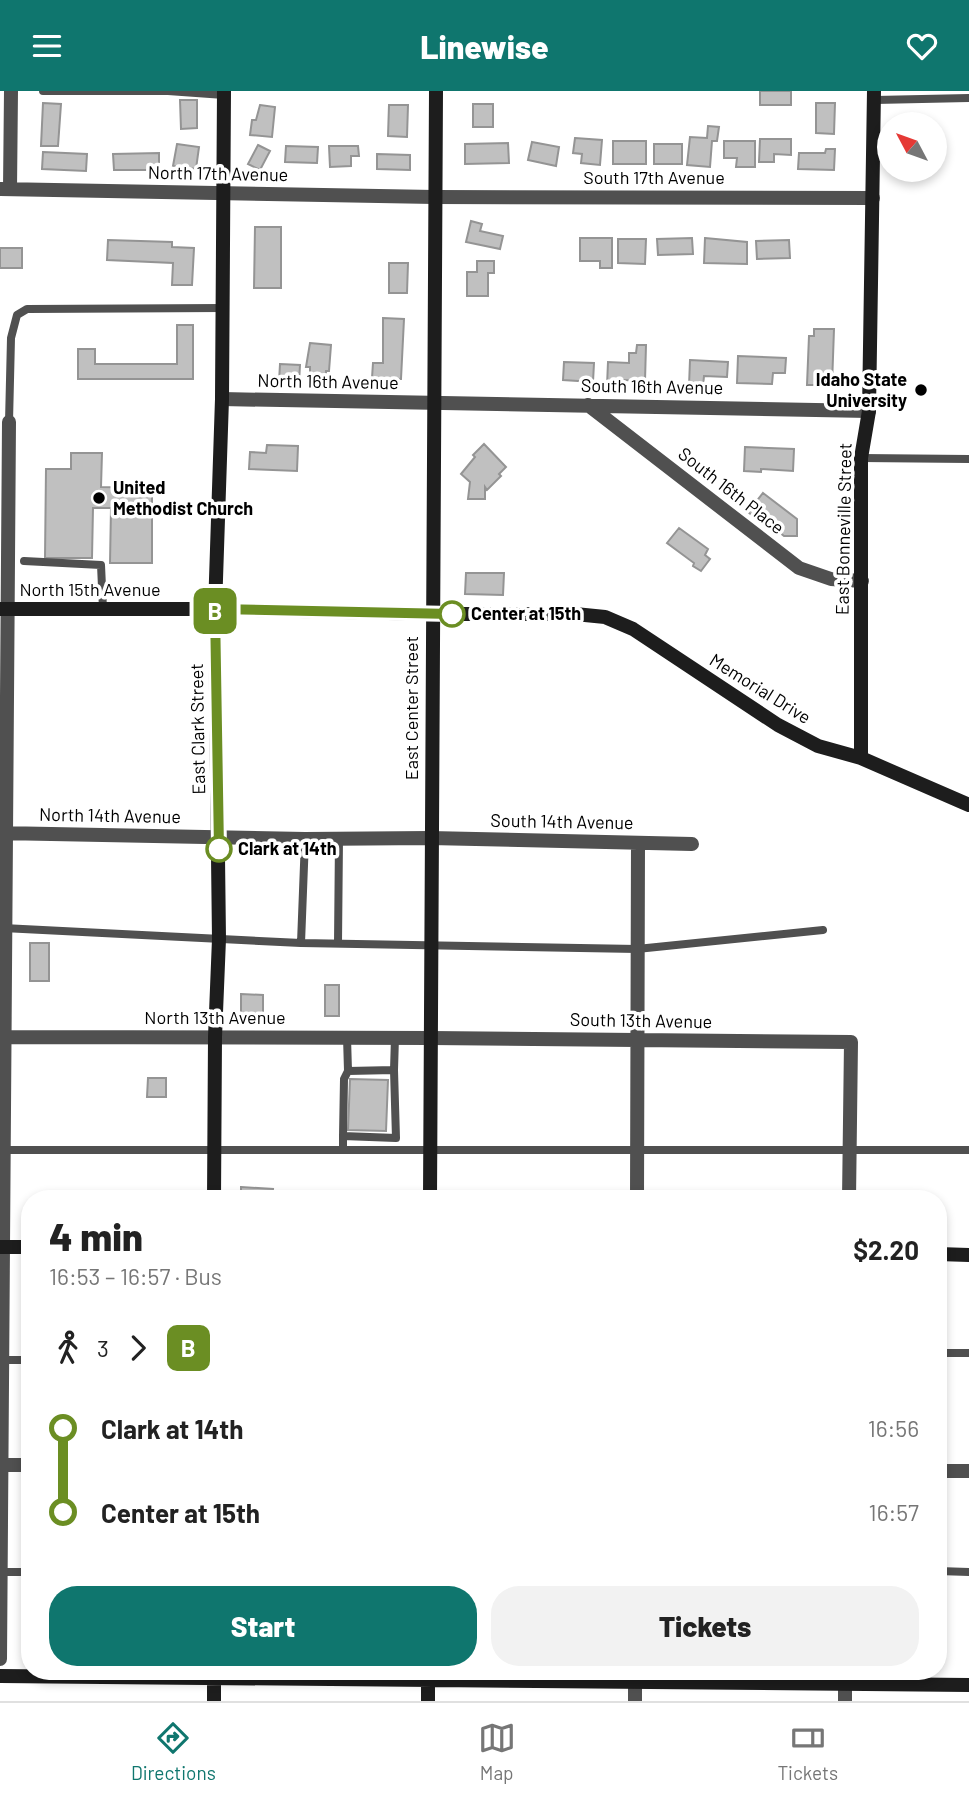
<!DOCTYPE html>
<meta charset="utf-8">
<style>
body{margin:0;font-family:Barlow,sans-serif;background:#f2f2f2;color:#222;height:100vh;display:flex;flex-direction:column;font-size:26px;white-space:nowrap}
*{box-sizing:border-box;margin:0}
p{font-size:23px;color:#767676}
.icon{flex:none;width:38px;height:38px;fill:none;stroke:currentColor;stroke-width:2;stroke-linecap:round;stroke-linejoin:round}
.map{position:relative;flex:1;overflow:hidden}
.sheet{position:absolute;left:21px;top:1099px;width:926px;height:490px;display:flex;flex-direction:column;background:#fff;border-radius:28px;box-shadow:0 4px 10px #0003}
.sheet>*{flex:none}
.badge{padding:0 14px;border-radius:10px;font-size:24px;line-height:46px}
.needle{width:46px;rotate:311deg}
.controls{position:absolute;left:877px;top:21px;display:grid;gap:14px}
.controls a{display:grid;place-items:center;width:70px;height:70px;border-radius:50%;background:#fff;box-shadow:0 4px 10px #0003;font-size:35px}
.map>.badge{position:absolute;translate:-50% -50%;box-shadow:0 0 0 4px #fff}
.legs{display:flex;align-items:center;gap:10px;height:77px;padding:0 28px;font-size:23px}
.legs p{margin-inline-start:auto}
.head{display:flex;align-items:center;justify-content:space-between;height:119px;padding:0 28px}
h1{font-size:38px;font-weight:800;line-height:52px}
.cta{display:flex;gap:14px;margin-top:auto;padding:14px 28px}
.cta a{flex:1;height:80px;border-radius:28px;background:#0f766e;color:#fff;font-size:28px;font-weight:800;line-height:80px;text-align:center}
.cta a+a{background:#f2f2f2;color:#222}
ul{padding:0 28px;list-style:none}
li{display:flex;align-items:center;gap:24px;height:84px;font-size:26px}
li i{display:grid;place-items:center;width:10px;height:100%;margin:0 9px;background:currentColor}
li i::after{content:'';width:18px;height:18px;margin:-9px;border:5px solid;border-radius:50%;background:#fff}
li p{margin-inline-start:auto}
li:first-child i{background:linear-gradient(#0000 50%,currentColor 0)}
li:last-child i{background:linear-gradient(currentColor 50%,#0000 0)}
header{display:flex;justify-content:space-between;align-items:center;height:91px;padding:0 28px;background:#0f766e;color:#fff;font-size:32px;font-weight:800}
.menu{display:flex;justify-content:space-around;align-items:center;height:98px;border-top:2px solid #e0e0e0;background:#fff;font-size:19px;color:#767676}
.menu a{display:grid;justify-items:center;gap:4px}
.menu .current{color:#0f766e}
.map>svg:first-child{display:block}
.building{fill:#c0c0c0;stroke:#949494;stroke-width:2}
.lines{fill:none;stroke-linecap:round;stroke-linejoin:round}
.lane{stroke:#505050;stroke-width:8}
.street{stroke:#505050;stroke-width:14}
.secondary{stroke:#1d1d1d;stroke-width:14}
.line-1-casing{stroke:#fff;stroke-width:16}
.line-1{stroke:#6b8e23;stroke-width:10}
.poi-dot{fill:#000;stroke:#fff;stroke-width:2.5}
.stop-1-dot{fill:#fff;stroke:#6b8e23;stroke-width:3.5}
.labels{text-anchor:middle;stroke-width:7;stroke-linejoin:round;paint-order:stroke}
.street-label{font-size:18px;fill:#000;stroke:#fff}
.poi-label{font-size:18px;font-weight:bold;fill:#000;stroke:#fff;text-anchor:end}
.stop-label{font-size:18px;font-weight:bold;fill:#000;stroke:#fff;text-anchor:start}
</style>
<header><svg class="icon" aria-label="menu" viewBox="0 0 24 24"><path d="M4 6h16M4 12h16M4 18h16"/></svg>Linewise<svg class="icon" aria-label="heart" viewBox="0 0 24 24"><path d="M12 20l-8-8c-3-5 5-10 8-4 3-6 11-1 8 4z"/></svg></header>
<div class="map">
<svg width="969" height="1610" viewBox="0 0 969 1610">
<rect width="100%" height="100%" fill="#fff"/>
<path class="building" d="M 760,0 L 791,0 L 791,14 L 760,14 Z
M 180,9 L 197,9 L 197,37 L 181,38 Z
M 43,12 L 61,13 L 58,55 L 41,55 Z
M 816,12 L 835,12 L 834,43 L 816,42 Z
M 473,13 L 493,13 L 493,36 L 473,36 Z
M 260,14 L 275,16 L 272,46 L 250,44 L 252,29 L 256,29 Z
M 389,14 L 408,14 L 407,46 L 388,45 Z
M 708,35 L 719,36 L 717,50 L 712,50 L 710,76 L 687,74 L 690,46 L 707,47 Z
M 575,47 L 602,49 L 600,74 L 581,72 L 582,63 L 573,62 Z
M 760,48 L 791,48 L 791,64 L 774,63 L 774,71 L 759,71 Z
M 613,50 L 646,50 L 646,73 L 613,73 Z
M 724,50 L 755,50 L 755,76 L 736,76 L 737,67 L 724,67 Z
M 532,51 L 559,56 L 556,75 L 528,69 Z
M 508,52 L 509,72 L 465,73 L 465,53 Z
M 177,53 L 199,56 L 196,78 L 173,75 Z
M 654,53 L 682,53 L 682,73 L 654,73 Z
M 258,54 L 270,60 L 260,79 L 248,73 Z
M 286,55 L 318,56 L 317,72 L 285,71 Z
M 329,55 L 358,55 L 359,65 L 351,65 L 351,75 L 330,76 Z
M 826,58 L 835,58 L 834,79 L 798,78 L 799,62 L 825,62 Z
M 43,61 L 87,63 L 86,80 L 42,78 Z
M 159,62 L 159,79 L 114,79 L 113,63 Z
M 377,63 L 410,64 L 410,79 L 377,78 Z
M 471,130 L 482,133 L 480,140 L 503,145 L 500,158 L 466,151 Z
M 255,136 L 281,136 L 281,197 L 254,197 Z
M 580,147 L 612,147 L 612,177 L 600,177 L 600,170 L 580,170 Z
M 692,147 L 693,163 L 658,164 L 657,148 Z
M 705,147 L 747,151 L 747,173 L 704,172 Z
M 618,148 L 646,148 L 645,173 L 618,172 Z
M 108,149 L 172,151 L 172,156 L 194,157 L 192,194 L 172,194 L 173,172 L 107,169 Z
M 789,149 L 790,167 L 757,168 L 756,150 Z
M 0,157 L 22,157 L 22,177 L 0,177 Z
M 477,170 L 494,170 L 494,182 L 488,182 L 488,205 L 467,205 L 467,181 L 477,181 Z
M 389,172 L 408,172 L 407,202 L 389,202 Z
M 383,227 L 404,228 L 401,288 L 372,287 L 373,272 L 383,272 Z
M 177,234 L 193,234 L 193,288 L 78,288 L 78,258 L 95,258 L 95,273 L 177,273 Z
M 814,238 L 834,238 L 832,294 L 807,294 L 809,245 L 814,245 Z
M 310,252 L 331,254 L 329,280 L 326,280 L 326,287 L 310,286 L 310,276 L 306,276 Z
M 637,254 L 646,254 L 645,290 L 622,289 L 622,295 L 607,295 L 608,271 L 629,272 L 629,262 L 636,262 Z
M 738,265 L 786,267 L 785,282 L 773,282 L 772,293 L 737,292 Z
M 690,269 L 728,271 L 727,286 L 704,285 L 703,296 L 689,295 Z
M 564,271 L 594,272 L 593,291 L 563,289 Z
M 280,273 L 300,274 L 299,292 L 279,291 Z
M 484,353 L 506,376 L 499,383 L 501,385 L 487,399 L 485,396 L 485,408 L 468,408 L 470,391 L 461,383 L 475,366 L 473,364 Z
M 267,354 L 298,355 L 297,380 L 249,378 L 250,361 L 266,362 Z
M 745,356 L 794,358 L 793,380 L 761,378 L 761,381 L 744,380 Z
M 71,362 L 102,362 L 101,396 L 152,397 L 152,472 L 110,472 L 111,417 L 93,417 L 92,467 L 45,467 L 46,378 L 71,378 Z
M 763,402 L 797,428 L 797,445 L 784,445 L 768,432 L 761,431 L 748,421 Z
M 679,437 L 708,458 L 705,464 L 710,468 L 701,480 L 693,475 L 694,472 L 667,452 Z
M 466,482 L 504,482 L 503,504 L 465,503 Z
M 30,852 L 49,852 L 49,890 L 30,890 Z
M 325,894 L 339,894 L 339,925 L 325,925 Z
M 241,903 L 263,904 L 263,922 L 241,922 Z
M 148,987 L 166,987 L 166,1006 L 147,1006 Z
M 350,988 L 388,989 L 386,1040 L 348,1039 Z
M 241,1096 L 273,1098 L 272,1108 L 241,1108 Z
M 292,1101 L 353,1101 L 353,1108 L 292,1108 Z"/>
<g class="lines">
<path class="lane" d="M 43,0 L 167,0
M 168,0 L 224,4
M 875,9 L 969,7
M 9,331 L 11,247 L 17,224 L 27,218 L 223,217
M 861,367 L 969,368
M 24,470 L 101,474 L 103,518
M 3,837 L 301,852 L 637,858 L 823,839
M 301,852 L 305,748
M 338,852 L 339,748
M 394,979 L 395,946
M 343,1045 L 344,988 L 348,980
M 3,1059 L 969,1059
M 343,1059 L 343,1045 L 396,1047 L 394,979 L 348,980 L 347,946
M 938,1262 L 969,1262
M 1,1269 L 30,1269
M 938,1480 L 969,1481
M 0,1481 L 30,1481"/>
<path class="street" d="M 0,98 L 434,106 L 873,107
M 10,98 L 11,0
M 222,308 L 869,320
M 588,314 L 799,477 L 831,488 L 862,490
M 0,742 L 305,748 L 430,747 L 692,753
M 0,946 L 431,947 L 851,951 L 849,1108
M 637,1108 L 638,752
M 0,1374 L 30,1374
M 938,1380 L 969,1380
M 0,1568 L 9,331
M 635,1610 L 635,1580
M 845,1610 L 845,1580"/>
<path class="secondary" d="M 0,518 L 215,518 L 432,523 L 575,523 L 605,526 L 633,538 L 778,634 L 818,655 L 861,667 L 969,714
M 861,667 L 861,367 L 869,320 L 874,0
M 214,1108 L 215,946 L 219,848 L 215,518 L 222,308 L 224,0
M 430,1108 L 436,0
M 0,1156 L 30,1156
M 938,1163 L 969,1164
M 0,1585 L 969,1594
M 214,1610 L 214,1580
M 428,1610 L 428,1580"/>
</g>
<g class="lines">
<defs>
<path id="line-1" d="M 219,758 L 215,518 L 452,523"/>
</defs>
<use href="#line-1" class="line-1-casing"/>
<use href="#line-1" class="line-1"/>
</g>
<g class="poi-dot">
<circle cx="921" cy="299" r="7"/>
<circle cx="99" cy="407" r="7"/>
</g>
<g class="stop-1-dot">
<circle cx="452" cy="523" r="12"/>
<circle cx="219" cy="758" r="12"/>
</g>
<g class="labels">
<g class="street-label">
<text transform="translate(218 83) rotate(1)" y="6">North 17th Avenue</text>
<text x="654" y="93">South 17th Avenue</text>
<text transform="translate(328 291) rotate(1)" y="6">North 16th Avenue</text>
<text transform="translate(652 296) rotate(1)" y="6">South 16th Avenue</text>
<text transform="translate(731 400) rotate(38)" y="6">South 16th Place</text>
<text transform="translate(844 438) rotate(-89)" y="6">East Bonneville Street</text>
<text x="90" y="505">North 15th Avenue</text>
<text transform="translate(760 598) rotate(32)" y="6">Memorial Drive</text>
<text transform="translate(412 617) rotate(-90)" y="6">East Center Street</text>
<text transform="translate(198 638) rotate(-91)" y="6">East Clark Street</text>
<text transform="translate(110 725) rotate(1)" y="6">North 14th Avenue</text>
<text transform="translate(562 731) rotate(1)" y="6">South 14th Avenue</text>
<text x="215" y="933">North 13th Avenue</text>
<text transform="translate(641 930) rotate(1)" y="6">South 13th Avenue</text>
</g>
<g class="poi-label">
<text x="907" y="295">Idaho State<tspan x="907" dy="21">University</tspan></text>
<text x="113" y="403" text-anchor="start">United<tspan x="113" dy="21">Methodist Church</tspan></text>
</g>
<g class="stop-label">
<text x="471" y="529">Center at 15th</text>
<text x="238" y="764">Clark at 14th</text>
</g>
</g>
</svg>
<div class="controls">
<a><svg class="needle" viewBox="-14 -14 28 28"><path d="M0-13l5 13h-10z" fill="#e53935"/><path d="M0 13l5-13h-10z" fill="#767676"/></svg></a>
</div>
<b class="badge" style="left:215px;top:520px;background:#6b8e23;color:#fff">B</b>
<section class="sheet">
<div class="head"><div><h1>4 min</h1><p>16:53 – 16:57 · Bus</p></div><b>$2.20</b></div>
<div class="legs"><svg class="icon" aria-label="walk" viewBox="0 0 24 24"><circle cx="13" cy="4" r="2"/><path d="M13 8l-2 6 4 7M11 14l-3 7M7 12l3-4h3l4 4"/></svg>3<svg class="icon" aria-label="forward" viewBox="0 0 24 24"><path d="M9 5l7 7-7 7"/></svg><b class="badge" style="background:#6b8e23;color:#fff">B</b></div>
<ul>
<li><i style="color:#6b8e23"></i><b>Clark at 14th</b><p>16:56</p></li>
<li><i style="color:#6b8e23"></i><b>Center at 15th</b><p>16:57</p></li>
</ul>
<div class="cta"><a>Start</a><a>Tickets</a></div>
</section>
</div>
<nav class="menu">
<a class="current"><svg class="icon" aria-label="directions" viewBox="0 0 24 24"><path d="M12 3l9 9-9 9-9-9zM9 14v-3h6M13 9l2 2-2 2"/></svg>Directions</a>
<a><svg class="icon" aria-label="map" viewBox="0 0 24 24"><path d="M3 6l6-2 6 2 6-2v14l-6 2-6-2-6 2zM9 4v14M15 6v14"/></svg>Map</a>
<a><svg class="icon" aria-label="tickets" viewBox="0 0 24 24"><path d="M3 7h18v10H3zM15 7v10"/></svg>Tickets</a>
</nav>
